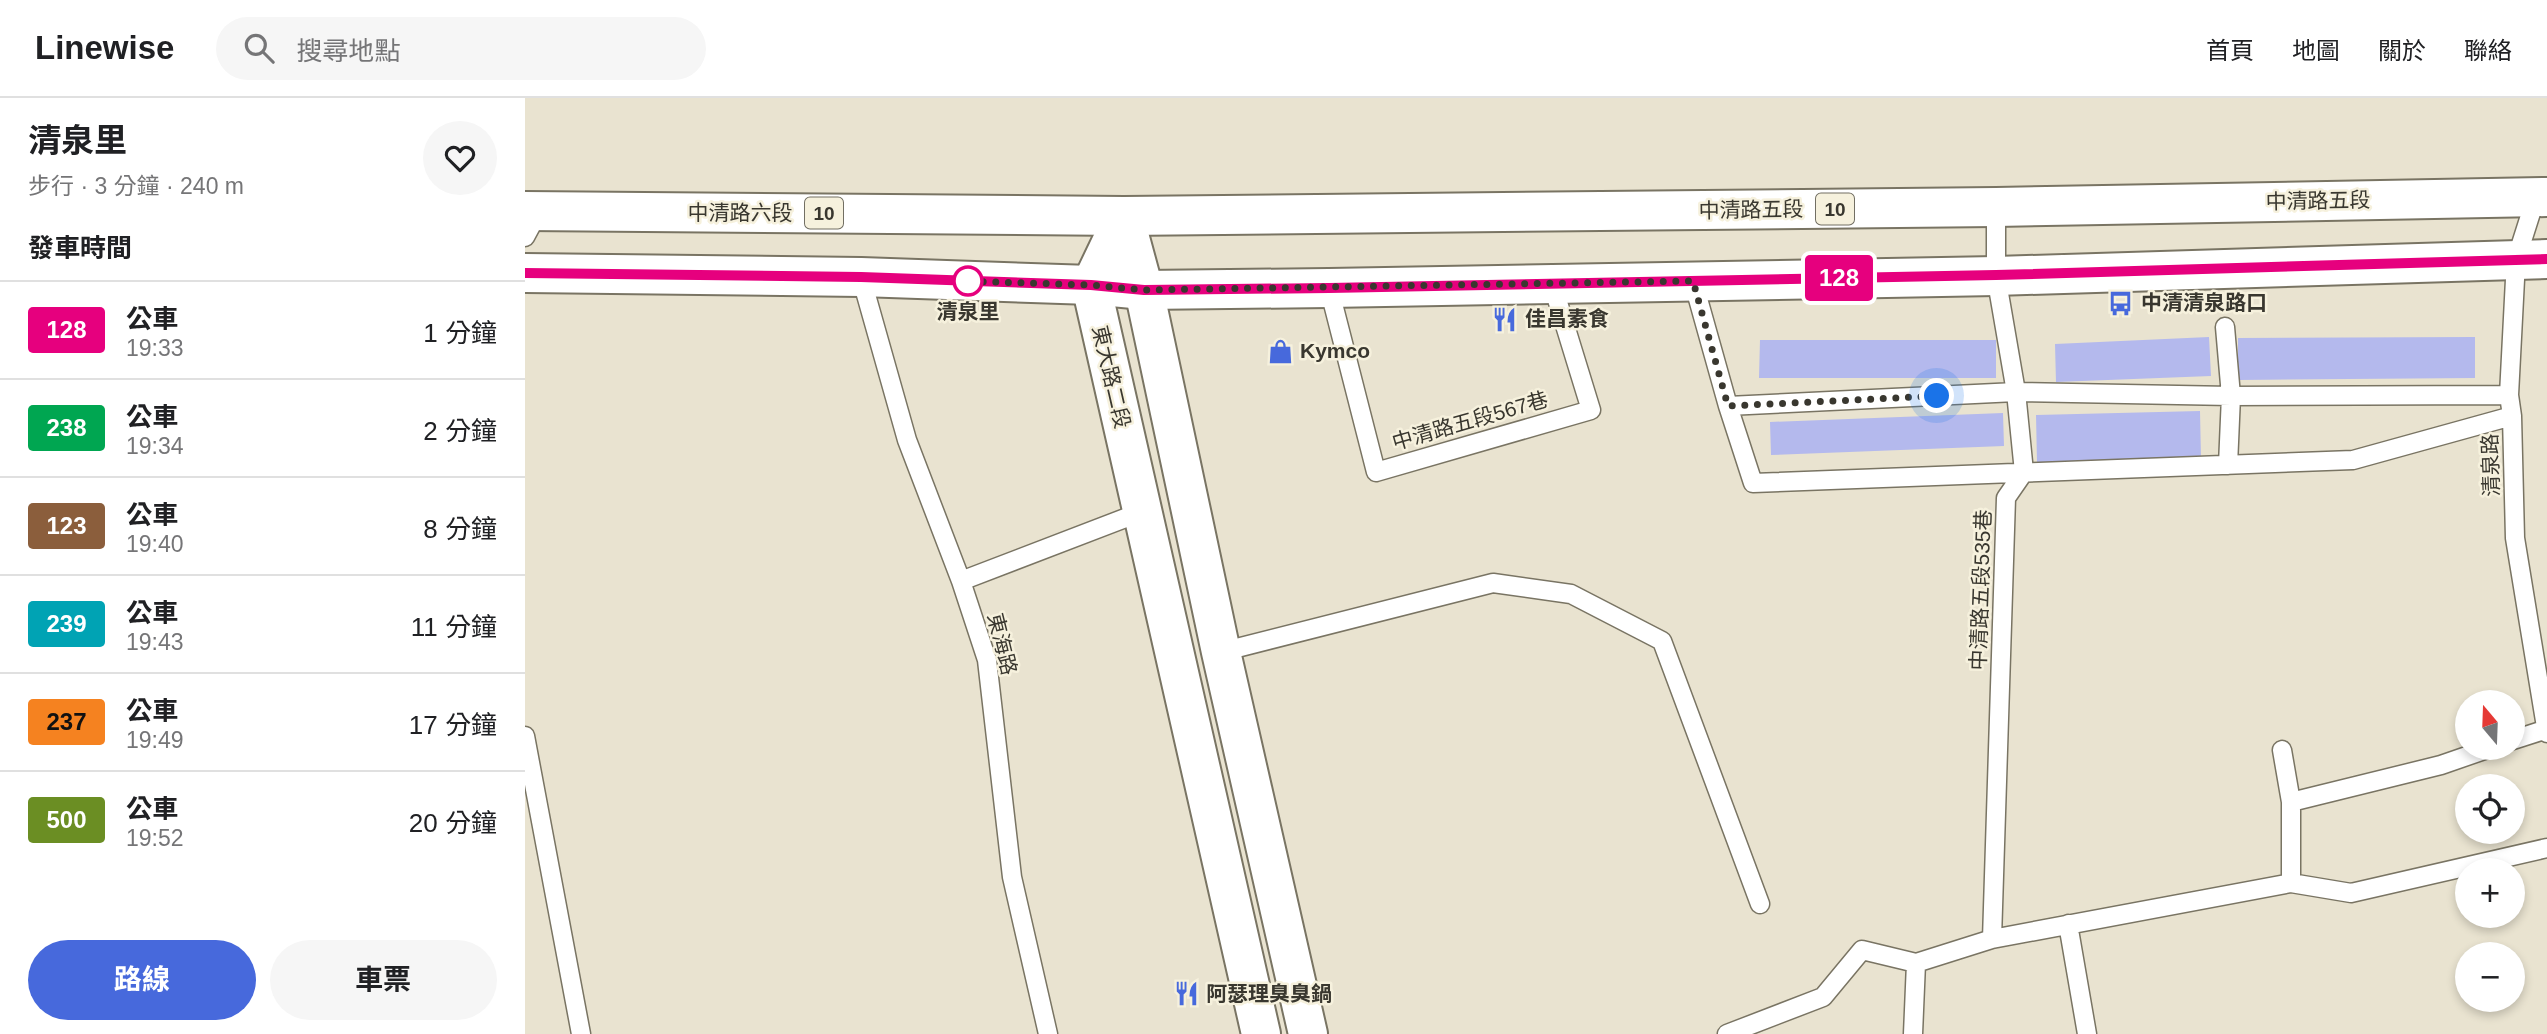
<!DOCTYPE html>
<html lang="zh-TW">
<meta charset="utf-8">
<style>
body{margin:0;font-family:Helvetica,"Noto Sans TC",sans-serif;background:#f6f6f6;color:#202124;height:100vh;display:flex;flex-direction:column;font-size:26px;white-space:nowrap}
*{box-sizing:border-box;margin:0}
p{font-size:23px;color:#757577}
.icon{flex:none;width:38px;height:38px;fill:none;stroke:currentColor;stroke-width:2;stroke-linecap:round;stroke-linejoin:round}
.map{position:relative;flex:1;overflow:hidden}
.sheet{display:flex;flex-direction:column;background:#fff;width:525px}
.sheet>*{flex:none}
.badge{padding:0 14px;border-radius:5px;font-size:24px;line-height:46px}
.needle{width:46px;rotate:341deg}
.tools{position:absolute;left:1930px;top:592px;display:grid;gap:14px}
.tools a{display:grid;place-items:center;width:70px;height:70px;border-radius:50%;background:#fff;box-shadow:0 4px 10px #0003;font-size:35px}
.you{position:absolute;width:35px;height:35px;margin:-18px;border:5px solid #fff;border-radius:50%;background:#1a73e8;box-shadow:0 0 0 10px #1a73e833}
.map>.badge{position:absolute;translate:-50% -50%;box-shadow:0 0 0 4px #fff}
h2{padding:0 28px;font-size:26px;line-height:63px}
.round{display:grid;place-items:center;flex:none;width:74px;height:74px;border-radius:37px;background:#f6f6f6}
.headline{display:flex;align-items:center;justify-content:space-between;height:119px;padding:0 28px}
h1{font-size:33px;font-weight:700;line-height:52px}
.button{display:flex;gap:14px;margin-top:auto;padding:14px 28px}
.button a{flex:1;height:80px;border-radius:42px;background:#4769dc;color:#fff;font-size:28px;font-weight:700;line-height:80px;text-align:center}
.button a+a{background:#f6f6f6;color:#202124}
ul{padding:0;list-style:none}
li{display:flex;align-items:center;gap:21px;height:98px;padding:0 28px;border-top:2px solid #e0e0e0}
li div{flex:1}
li b{display:block;font-size:26px}
li em{font-style:normal}
li .badge{min-width:77px;font-weight:700;text-align:center}
header{display:flex;align-items:center;gap:42px;box-sizing:border-box;height:98px;padding:0 35px;background:#fff;border-bottom:2px solid #e0e0e0}
header strong{font-size:33px}
nav{display:flex;gap:38px;margin-inline-start:auto;font-size:24px}
.search{width:490px;height:63px;background:#f6f6f6;display:flex;align-items:center;gap:18px;box-sizing:border-box;padding:0 24px;border-radius:38px;color:#757577;font-size:26px}
main{display:flex;flex:1;min-height:0}
.map>svg:first-child{display:block}
.building{fill:#b4b9ed}
.lines{fill:none;stroke-linecap:round;stroke-linejoin:round}
.service-casing{stroke:#797463;stroke-width:21}
.tertiary-casing{stroke:#797463;stroke-width:42}
.primary-casing{stroke:#797463;stroke-width:42}
.service{stroke:#fff;stroke-width:18}
.tertiary{stroke:#fff;stroke-width:38}
.primary{stroke:#fff;stroke-width:38}
.line-casing{stroke:#fff;stroke-width:16}
.line{stroke:#e6007e;stroke-width:10}
.walk{stroke:#39372f;stroke-width:7;stroke-dasharray:0 12.6}
.stop-dot{fill:#fff;stroke:#e6007e;stroke-width:3.5}
.labels{text-anchor:middle;stroke-width:5;stroke-linejoin:round;paint-order:stroke}
.shield{fill:#f6f1dd;stroke:#726f63;stroke-width:2}
.shield-label{font-size:19px;font-weight:bold;fill:#39372f}
.street-label{font-size:21px;fill:#39372f;stroke:#f6f1dd}
.poi-label{font-size:21px;font-weight:bold;fill:#39372f;stroke:#f6f1dd;text-anchor:start}
.stop-label{font-size:21px;font-weight:bold;fill:#39372f;stroke:#f6f1dd}
</style>
<header>
<strong>Linewise</strong>
<div class="search"><svg class="icon" aria-label="search" viewBox="0 0 24 24"><circle cx="10" cy="10" r="6"/><path d="M15 15l6 6"/></svg>搜尋地點</div>
<nav><a>首頁</a><a>地圖</a><a>關於</a><a>聯絡</a></nav>
</header>
<main>
<section class="sheet">
<div class="headline"><div><h1>清泉里</h1><p>步行 · 3 分鐘 · 240 m</p></div><a class="round"><svg class="icon" aria-label="heart" viewBox="0 0 24 24"><path d="M12 20l-8-8c-3-5 5-10 8-4 3-6 11-1 8 4z"/></svg></a></div>
<h2>發車時間</h2>
<ul>
<li><span class="badge" style="background:#e6007e;color:#fff">128</span><div><b>公車</b><p>19:33</p></div><em>1 分鐘</em></li>
<li><span class="badge" style="background:#00a651;color:#fff">238</span><div><b>公車</b><p>19:34</p></div><em>2 分鐘</em></li>
<li><span class="badge" style="background:#8b5e3c;color:#fff">123</span><div><b>公車</b><p>19:40</p></div><em>8 分鐘</em></li>
<li><span class="badge" style="background:#00a3b4;color:#fff">239</span><div><b>公車</b><p>19:43</p></div><em>11 分鐘</em></li>
<li><span class="badge" style="background:#f58220;color:#111">237</span><div><b>公車</b><p>19:49</p></div><em>17 分鐘</em></li>
<li><span class="badge" style="background:#6b8e23;color:#fff">500</span><div><b>公車</b><p>19:52</p></div><em>20 分鐘</em></li>
</ul>
<div class="button"><a>路線</a><a>車票</a></div>
</section>
<div class="map">
<svg width="2022" height="936" viewBox="0 0 2022 936">
<rect width="100%" height="100%" fill="#e9e3d0"/>
<path class="building" d="M 1684,239 L 1686,278 L 1531,284 L 1530,246 Z
M 1950,239 L 1950,280 L 1713,282 L 1713,240 Z
M 1235,242 L 1471,242 L 1471,280 L 1234,280 Z
M 1675,313 L 1676,361 L 1512,365 L 1511,317 Z
M 1478,315 L 1479,348 L 1246,357 L 1245,324 Z"/>
<g class="lines">
<defs>
<path id="service" d="M 2011,99 L 1991,162 L 1984,297 L 1987,318 L 1990,440 L 2022,635
M 0,139 L 14,113
M 336,179 L 382,342 L 436,483 L 462,562 L 487,779 L 523,936
M 1168,183 L 1203,308 L 1491,294 L 1706,298 L 1984,297
M 804,190 L 851,374 L 1066,312 L 1027,185
M 1700,229 L 1706,298 L 1703,367
M 1203,308 L 1228,385 L 1828,362 L 1987,318
M 436,483 L 616,414
M 696,554 L 968,485 L 1046,496 L 1137,543 L 1235,806
M 0,638 L 56,936
M 1988,642 L 2022,631
M 1757,652 L 1766,704 L 1766,785
M 1766,704 L 1916,667 L 1968,649
M 1543,826 L 1562,936
M 1467,841 L 1481,400 L 1499,374 L 1491,294 L 1471,178 L 1471,109
M 1202,936 L 1298,899 L 1337,852 L 1391,865 L 1467,841 L 1766,785 L 1826,795 L 2022,750
M 1388,936 L 1391,865"/>
<path id="tertiary" d="M 599,118 L 566,187 L 736,936
M 599,118 L 619,192 L 696,554 L 783,936"/>
<path id="primary" d="M 0,113 L 599,118 L 1471,109 L 2022,99
M 0,175 L 336,179 L 566,187 L 619,192 L 804,190 L 1471,178 L 2022,161"/>
</defs>
<use href="#service" class="service-casing"/>
<use href="#tertiary" class="tertiary-casing"/>
<use href="#primary" class="primary-casing"/>
<use href="#service" class="service"/>
<use href="#tertiary" class="tertiary"/>
<use href="#primary" class="primary"/>
</g>
<g class="lines">
<defs>
<path id="line" d="M 0,175 L 336,179 L 566,187 L 619,192 L 804,190 L 1471,177 L 2022,161"/>
</defs>
<use href="#line" class="line-casing"/>
<use href="#line" class="line"/>
<path class="walk" d="M 443,183 L 438,183 L 566,187 L 619,192 L 1168,183 L 1203,308 L 1412,298"/>
</g>
<defs>
<symbol id="bus-bare" viewBox="-9 -9 18 18"><path d="M-5-6H5V4H4V6H2V4H-2V6H-4V4H-5ZM-3.5-4V0h7V-4ZM-3.5 1.2v1.5H-2V1.2ZM2 1.2v1.5H3.5V1.2Z" fill="#4769dc" stroke="#f6f1dd" stroke-width="2.5" paint-order="stroke"/></symbol>
<symbol id="restaurant-bare" viewBox="-9 -9 18 18"><path d="M-5-6h1v4h1v-4h1v4h1v-4h1v5L-1.5 .5V6h-2V.5L-5-1ZM5-6V6H3V1.5H1.5Q1.5-4 5-6Z" fill="#4769dc" stroke="#f6f1dd" stroke-width="2.5" paint-order="stroke"/></symbol>
<symbol id="shop-bare" viewBox="-9 -9 18 18"><path d="M-5-2.5h2.3a2.7 3.5 0 0 1 5.4 0H5L5.5 6h-11ZM-1.5-2.5h3a1.5 2.3 0 0 0-3 0Z" fill="#4769dc" stroke="#f6f1dd" stroke-width="2.5" paint-order="stroke"/></symbol>
</defs>
<g fill-rule="evenodd">
<use href="#bus-bare" x="1578" y="188" width="35" height="35"/>
<use href="#restaurant-bare" x="962" y="204" width="35" height="35"/>
<use href="#shop-bare" x="738" y="236" width="35" height="35"/>
<use href="#restaurant-bare" x="644" y="878" width="35" height="35"/>
</g>
<circle class="stop-dot" cx="443" cy="183" r="14"/>
<g class="labels">
<g class="shield">
<rect x="1291" y="95.5" width="38" height="31" rx="5"/>
<rect x="280" y="99.5" width="38" height="31" rx="5"/>
</g>
<g class="shield-label">
<text x="1310" y="118">10</text>
<text x="299" y="122">10</text>
</g>
<g class="street-label">
<text transform="translate(1793 103) rotate(-1)" y="7">中清路五段</text>
<text transform="translate(1226 112) rotate(-1)" y="7">中清路五段</text>
<text x="215" y="122">中清路六段</text>
<text transform="translate(586 279) rotate(77)" y="7">東大路二段</text>
<text transform="translate(945 323) rotate(-16)" y="7">中清路五段567巷</text>
<text transform="translate(1966 367) rotate(-92)" y="7">清泉路</text>
<text transform="translate(1456 492) rotate(-88)" y="7">中清路五段535巷</text>
<text transform="translate(477 546) rotate(76)" y="7">東海路</text>
</g>
<g class="poi-label">
<text x="1616" y="212">中清清泉路口</text>
<text x="1000" y="228">佳昌素食</text>
<text x="775" y="260">Kymco</text>
<text x="681" y="903">阿瑟理臭臭鍋</text>
</g>
<g class="stop-label">
<text x="443" y="221">清泉里</text>
</g>
</g>
</svg>
<div class="tools">
<a><svg class="needle" viewBox="-14 -14 28 28"><path d="M0-13l5 13h-10z" fill="#e53935"/><path d="M0 13l5-13h-10z" fill="#757577"/></svg></a>
<a><svg class="icon" aria-label="locate" viewBox="0 0 24 24"><circle cx="12" cy="12" r="6"/><path d="M12 2v4M12 18v4M2 12h4M18 12h4"/></svg></a>
<a>+</a>
<a>−</a>
</div>
<div class="you" style="left:1412px;top:298px"></div>
<b class="badge" style="left:1314px;top:180px;background:#e6007e;color:#fff">128</b>
</div>
</main>
